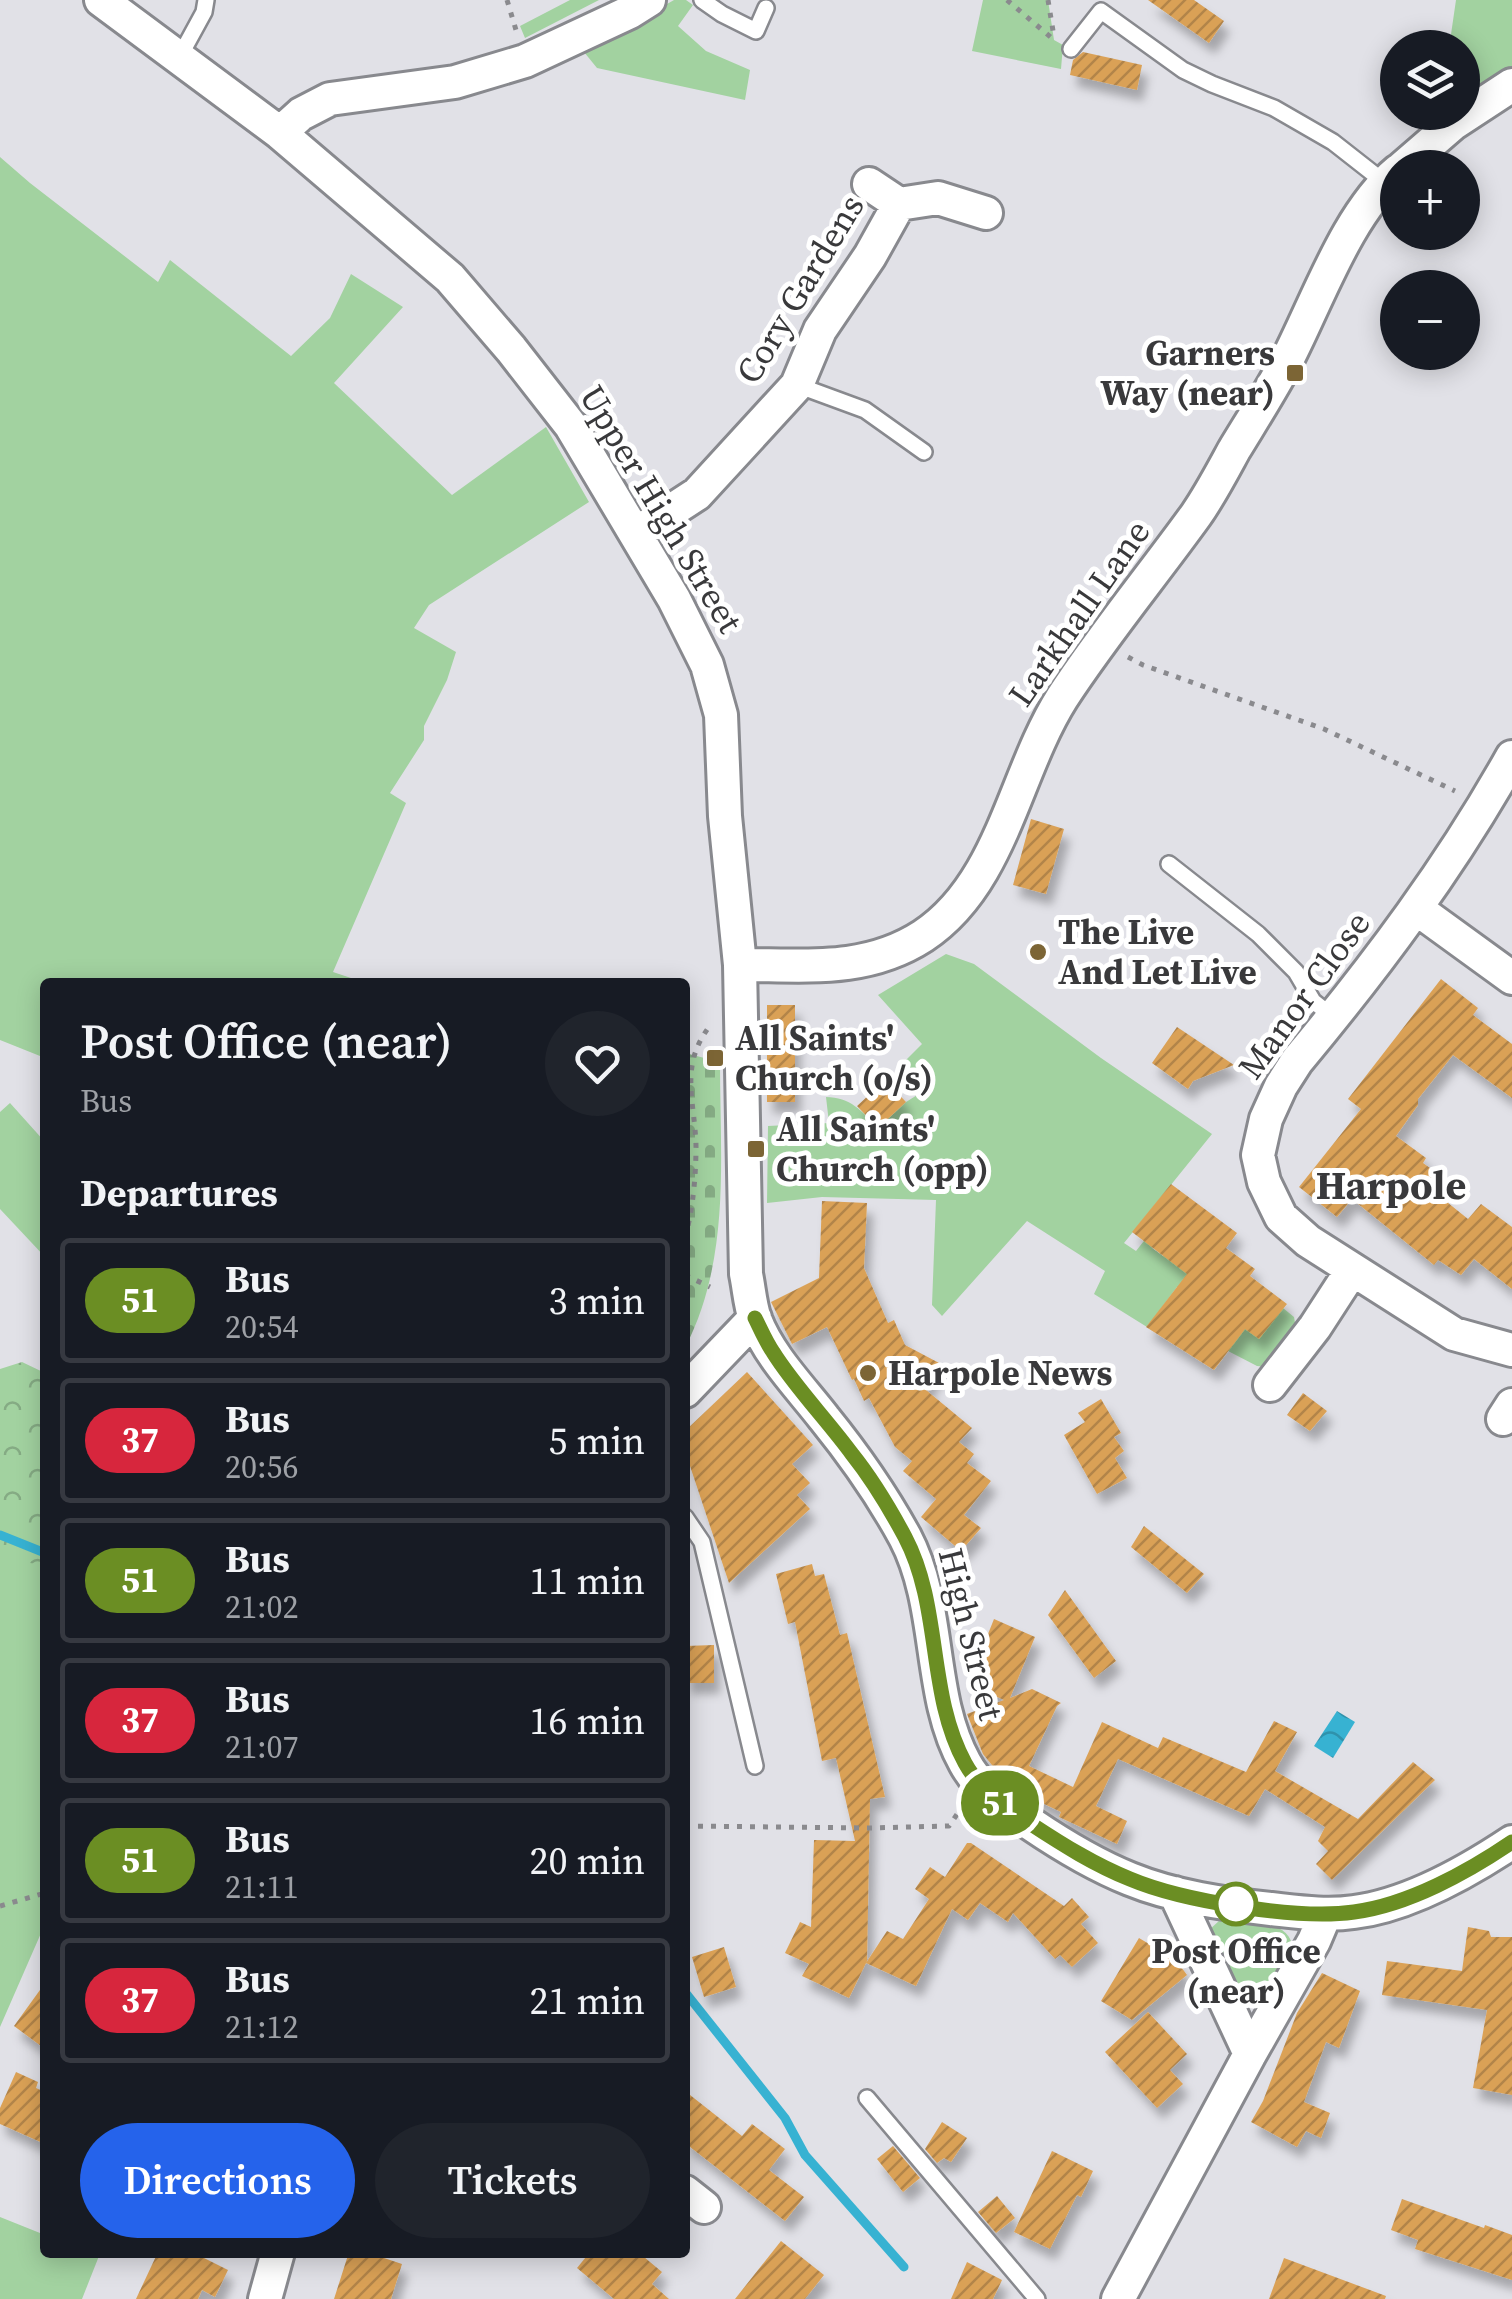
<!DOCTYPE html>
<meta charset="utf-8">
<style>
body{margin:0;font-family:"Source Serif 4",serif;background:#20242c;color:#f1f3f6;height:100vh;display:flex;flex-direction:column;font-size:38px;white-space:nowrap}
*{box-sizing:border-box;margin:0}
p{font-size:32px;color:#9ea1a6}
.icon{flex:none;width:55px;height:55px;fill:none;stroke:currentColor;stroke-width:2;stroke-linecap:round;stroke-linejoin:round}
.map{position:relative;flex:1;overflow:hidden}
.sheet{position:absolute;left:40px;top:978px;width:650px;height:1280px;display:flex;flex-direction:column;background:#171b24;border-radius:10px;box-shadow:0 5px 25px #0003}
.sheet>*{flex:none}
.badge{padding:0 20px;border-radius:32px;font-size:35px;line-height:65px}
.tools{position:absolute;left:1380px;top:30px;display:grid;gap:20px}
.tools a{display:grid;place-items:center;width:100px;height:100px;border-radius:50%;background:#171b24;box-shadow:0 5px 25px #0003;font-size:50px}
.map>.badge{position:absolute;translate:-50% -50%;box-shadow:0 0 0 5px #fff}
h2{padding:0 40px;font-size:38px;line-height:90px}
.round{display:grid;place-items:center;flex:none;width:105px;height:105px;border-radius:52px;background:#20242c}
.overview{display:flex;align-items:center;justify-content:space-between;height:170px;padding:0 40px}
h1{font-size:48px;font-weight:600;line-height:75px}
.cta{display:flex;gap:20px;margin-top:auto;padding:20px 40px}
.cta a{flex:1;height:115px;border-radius:60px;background:#2563eb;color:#fff;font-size:40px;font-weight:600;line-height:115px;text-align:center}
.cta a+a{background:#20242c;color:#f1f3f6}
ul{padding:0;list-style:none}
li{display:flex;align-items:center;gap:30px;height:125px;margin:0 20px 15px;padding:0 20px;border:5px solid #363941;border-radius:10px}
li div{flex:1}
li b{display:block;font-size:38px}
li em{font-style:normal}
li .badge{min-width:110px;font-weight:700;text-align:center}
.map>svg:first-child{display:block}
.green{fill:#a2d2a0}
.forest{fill:url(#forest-crowns)}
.cemetery{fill:url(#cemetery-stones)}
.water{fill:url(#water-waves)}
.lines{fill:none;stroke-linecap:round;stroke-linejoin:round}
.stream{stroke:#37b2d2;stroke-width:9}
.building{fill:url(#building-hatch);filter:url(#shadow)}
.service-casing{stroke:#88898e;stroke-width:20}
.minor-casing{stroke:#88898e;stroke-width:38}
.path{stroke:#8a8a8e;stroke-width:5;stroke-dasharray:5 8;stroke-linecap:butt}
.service{stroke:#fff;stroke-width:15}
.minor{stroke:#fff;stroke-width:32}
.line-casing{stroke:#fff;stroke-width:22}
.line{stroke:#6b8e23;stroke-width:15}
.poi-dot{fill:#7c6535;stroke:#fff;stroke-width:4}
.stop-dot{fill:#fff;stroke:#6b8e23;stroke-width:5}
.labels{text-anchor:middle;stroke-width:10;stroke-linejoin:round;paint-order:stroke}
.street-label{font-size:35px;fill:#39393b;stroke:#fff}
.poi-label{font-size:35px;font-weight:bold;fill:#39393b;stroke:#fff;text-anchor:start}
.stop-label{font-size:35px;font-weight:bold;fill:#39393b;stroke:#fff}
.quarter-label{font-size:40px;font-weight:bold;fill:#39393b;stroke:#fff}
</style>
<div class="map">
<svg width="1512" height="2299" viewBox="0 0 1512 2299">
<defs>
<pattern id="forest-crowns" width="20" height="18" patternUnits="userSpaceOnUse" patternTransform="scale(2.5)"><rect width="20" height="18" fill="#a2d2a0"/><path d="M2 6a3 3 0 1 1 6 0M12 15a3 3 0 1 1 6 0" fill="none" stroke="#85ab84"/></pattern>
<pattern id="cemetery-stones" width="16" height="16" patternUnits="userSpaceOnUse" patternTransform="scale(2.5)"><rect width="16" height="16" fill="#a2d2a0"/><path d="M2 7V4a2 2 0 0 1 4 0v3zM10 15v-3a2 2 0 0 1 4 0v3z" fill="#85ab84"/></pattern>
<pattern id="water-waves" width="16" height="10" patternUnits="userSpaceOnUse" patternTransform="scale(2.5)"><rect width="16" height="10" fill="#37b2d2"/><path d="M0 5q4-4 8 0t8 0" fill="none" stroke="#2f92ac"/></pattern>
<pattern id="building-hatch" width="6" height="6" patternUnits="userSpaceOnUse" patternTransform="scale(2.5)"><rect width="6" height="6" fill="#daa157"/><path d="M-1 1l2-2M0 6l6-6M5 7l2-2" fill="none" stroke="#b28449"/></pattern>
<filter id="shadow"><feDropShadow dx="6" dy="11" stdDeviation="5" flood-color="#0004"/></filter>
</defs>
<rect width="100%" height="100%" fill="#e1e1e7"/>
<path class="green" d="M 570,0 L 599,0 L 525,38 L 520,26 Z
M 674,0 L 686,0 L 693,5 L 678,26 L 706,51 L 750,70 L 745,100 L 597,68 L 584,52 Z
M 983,0 L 1048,0 L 1054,40 L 1063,45 L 1061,69 L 972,51 Z
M 1456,0 L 1512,0 L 1512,69 L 1463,104 L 1462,48 L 1449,48 Z
M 0,157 L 30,183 L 158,282 L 170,260 L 291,356 L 330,318 L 351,274 L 403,307 L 334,383 L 452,495 L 546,427 L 589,502 L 429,605 L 414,628 L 456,652 L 447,680 L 424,726 L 424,740 L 390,793 L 406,803 L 333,972 L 363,982 L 45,982 L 45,1058 L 0,1040 Z
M 946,954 L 974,964 L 1101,1058 L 1212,1134 L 1124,1243 L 1136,1251 L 1151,1232 L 1152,1248 L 1163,1256 L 1167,1252 L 1283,1308 L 1294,1317 L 1297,1334 L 1266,1367 L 1257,1366 L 1228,1351 L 1189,1294 L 1177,1287 L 1147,1327 L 1094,1294 L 1105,1271 L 1027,1221 L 942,1316 L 932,1305 L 936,1200 L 822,1197 L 767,1203 L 768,1126 L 829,1123 L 826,1097 C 850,1097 862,1111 878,1128 L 906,1102 L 922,1092 L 901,1065 L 922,1044 L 878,995 Z
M 10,1103 L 45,1142 L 45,1257 L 0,1209 L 0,1112 Z
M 0,1514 L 45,1533 L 45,1924 L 0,2027 Z
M 1231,1919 C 1254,1923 1291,1920 1293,1950 L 1261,2005 L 1256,2007 L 1244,2004 L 1208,1931 L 1220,1920 Z
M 0,2217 L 45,2235 L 45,2252 L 90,2253 L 99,2256 L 82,2299 L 0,2299 Z"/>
<path class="forest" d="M 22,1362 L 45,1373 L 45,1565 L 0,1559 L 0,1369 Z"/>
<path class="cemetery" d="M 685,1053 L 720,1062 C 720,1160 731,1258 685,1348 Z"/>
<path class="water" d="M 1337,1711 L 1355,1722 L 1333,1758 L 1314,1746 Z"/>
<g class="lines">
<path class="stream" d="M 0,1535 L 45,1553
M 685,1992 L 785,2118 L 805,2155 L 904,2267"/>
</g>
<path class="building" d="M 1148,0 L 1194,0 L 1224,21 L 1209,43 Z
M 1083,52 L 1142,65 L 1137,90 L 1070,75 L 1073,60 Z
M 1031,819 L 1064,829 L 1046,894 L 1013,885 Z
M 1441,979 L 1478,1008 L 1473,1015 L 1512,1044 L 1512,1098 L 1453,1055 L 1418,1099 L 1418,1105 L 1396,1136 L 1426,1158 L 1423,1163 L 1437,1173 L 1427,1186 L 1468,1219 L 1481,1204 L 1512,1227 L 1512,1289 L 1474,1259 L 1461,1275 L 1438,1260 L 1434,1265 L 1352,1199 L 1337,1217 L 1299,1187 L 1361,1109 L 1348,1099 Z
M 767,1005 L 795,1005 L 795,1102 L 767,1102 Z
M 1177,1027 L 1234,1065 L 1193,1081 L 1188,1089 L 1152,1063 Z
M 885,1080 L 906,1102 L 878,1128 L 857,1106 Z
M 1171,1184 L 1237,1233 L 1226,1248 L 1255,1269 L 1250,1276 L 1287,1304 L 1259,1339 L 1245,1329 L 1214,1370 L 1146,1327 L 1187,1274 L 1132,1232 Z
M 822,1201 L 867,1203 L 864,1268 L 888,1323 L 894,1320 L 905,1345 L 941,1364 L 926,1390 L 972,1428 L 959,1442 L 974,1454 L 967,1463 L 991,1481 L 964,1515 L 981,1528 L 961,1551 L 921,1517 L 936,1499 L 903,1471 L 912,1461 L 895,1447 L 869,1398 L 864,1401 L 854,1379 L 852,1380 L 827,1327 L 792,1344 L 771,1302 L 819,1278 Z
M 747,1372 L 813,1445 L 792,1464 L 810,1483 L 797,1495 L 810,1509 L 729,1583 L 685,1451 L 685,1431 Z
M 1303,1393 L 1327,1411 L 1310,1431 L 1287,1415 Z
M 1101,1399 L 1121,1433 L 1114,1437 L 1124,1451 L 1115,1458 L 1127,1478 L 1097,1494 L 1064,1435 L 1085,1422 L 1078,1413 Z
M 1144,1526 L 1204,1574 L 1187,1593 L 1131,1547 Z
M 812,1564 L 815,1576 L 824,1574 L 840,1635 L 847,1633 L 885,1797 L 870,1799 L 867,1961 L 849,1998 L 802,1976 L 809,1964 L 785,1953 L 800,1922 L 811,1927 L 814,1840 L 855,1841 L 836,1758 L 822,1761 L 795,1622 L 788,1624 L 776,1574 Z
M 1065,1590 L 1116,1661 L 1094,1678 L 1048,1615 Z
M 994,1619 L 1035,1637 L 1010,1698 L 1032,1689 L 1061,1703 L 1057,1706 L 1029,1766 L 1073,1787 L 1102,1722 L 1158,1748 L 1163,1737 L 1246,1772 L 1274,1721 L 1297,1732 L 1275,1771 L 1358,1819 L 1413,1762 L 1435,1780 L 1332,1880 L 1316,1864 L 1328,1851 L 1318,1841 L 1325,1827 L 1265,1789 L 1249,1816 L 1118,1759 L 1096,1806 L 1127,1821 L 1117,1844 L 1059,1817 L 1061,1812 L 1021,1793 L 1000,1775 L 983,1754 L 967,1714 L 1004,1700 L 968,1684 Z
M 714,1645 L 714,1683 L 685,1683 L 685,1646 Z
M 967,1843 L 971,1843 L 1064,1906 L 1072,1898 L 1089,1917 L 1081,1924 L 1098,1943 L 1072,1967 L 1060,1955 L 1055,1959 L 1013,1913 L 1008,1922 L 980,1903 L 968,1920 L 952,1909 L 916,1986 L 866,1963 L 887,1931 L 903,1939 L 929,1899 L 915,1889 L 930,1867 L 945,1877 Z
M 1468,1927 L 1489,1931 L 1491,1937 L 1512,1937 L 1512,2095 L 1473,2088 L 1487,2010 L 1382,1995 L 1387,1961 L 1462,1971 Z
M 1139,1938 L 1176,1960 L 1187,1975 L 1132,2020 L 1101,2001 Z
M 724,1947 L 736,1987 L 704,1997 L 692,1957 Z
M 1322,1973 L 1360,1991 L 1339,2048 L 1326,2042 L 1304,2102 L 1330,2113 L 1321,2138 L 1306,2131 L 1297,2147 L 1251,2122 L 1263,2101 L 1297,2013 Z
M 45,1983 L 45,2049 L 14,2026 Z
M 1148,2012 L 1187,2054 L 1170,2070 L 1183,2084 L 1157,2108 L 1105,2052 Z
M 16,2072 L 38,2082 L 36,2088 L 45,2092 L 45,2144 L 0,2124 L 0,2108 Z
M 685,2091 L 742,2136 L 752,2124 L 785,2149 L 769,2170 L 804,2197 L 785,2221 L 685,2143 Z
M 942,2122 L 967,2138 L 951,2162 L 944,2158 L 937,2163 L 925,2149 Z
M 893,2146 L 920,2178 L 903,2192 L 877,2159 Z
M 1052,2151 L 1093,2171 L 1081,2197 L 1077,2195 L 1050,2249 L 1014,2232 Z
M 997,2196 L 1015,2218 L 996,2233 L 978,2212 Z
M 1402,2199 L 1484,2228 L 1485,2225 L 1512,2235 L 1512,2280 L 1415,2249 L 1418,2240 L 1391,2230 Z
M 781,2241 L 824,2275 L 805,2299 L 735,2299 Z
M 158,2252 L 192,2252 L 228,2270 L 215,2297 L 202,2290 L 198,2299 L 136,2299 Z
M 349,2252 L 366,2252 L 402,2264 L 391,2299 L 334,2299 Z
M 590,2252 L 638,2252 L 662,2272 L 652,2284 L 669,2299 L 614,2299 L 577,2268 Z
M 1284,2258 L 1386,2296 L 1385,2299 L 1269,2299 Z
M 967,2262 L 1002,2280 L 993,2299 L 951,2299 Z"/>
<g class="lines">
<defs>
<path id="service" d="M 702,0 L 722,14 L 756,31 L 766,8
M 1071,49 L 1101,11 L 1183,70 L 1212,84 L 1274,108 L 1333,142 L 1384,182
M 180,56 L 204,12 L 206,0
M 797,385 L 865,410 L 924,452
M 1169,864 L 1258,934 L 1296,972 L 1313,1001 L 1333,1017
M 685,1517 L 702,1542 L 755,1766
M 867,2098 L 1037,2299"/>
<path id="minor" d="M 101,0 L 280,133 L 450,278 L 511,349 L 571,426 L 674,599 L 707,665 L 721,715 L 725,816 L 740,965 L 746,1274 C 749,1288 750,1305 755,1319 C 769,1356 800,1387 824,1418 C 854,1455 882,1495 905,1537 C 942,1607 927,1695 965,1763 C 979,1789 1006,1808 1031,1824 C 1062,1845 1095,1865 1130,1879 C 1174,1897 1225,1904 1271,1909 C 1299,1912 1326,1916 1354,1912 C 1409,1905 1467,1872 1512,1842
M 280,133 L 301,114 L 330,99 L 455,82 L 525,61 L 630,12 L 649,0
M 1402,168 L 1454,123 L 1512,85
M 869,184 L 899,204 L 938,198 L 986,213
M 637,533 L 697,494 L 797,385 L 820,330 L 870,256 L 899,204
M 1512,757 C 1451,866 1377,965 1297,1061 L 1281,1086 L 1266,1119 L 1258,1155 L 1264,1182 L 1281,1217 L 1308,1241 L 1454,1334 L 1512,1350
M 1417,909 L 1512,978
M 740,965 C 804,965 866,973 923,936 C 1002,884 1014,774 1062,698 C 1103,635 1152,576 1196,515 C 1210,495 1222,472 1234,450 C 1251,422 1269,394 1284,366 C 1316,306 1346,214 1398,171
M 1270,1385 L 1315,1327 L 1352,1270
M 685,1391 L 755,1318
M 1503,1419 L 1512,1405
M 1175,1893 L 1250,2054
M 685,2192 L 704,2207
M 265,2299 L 278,2252
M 1118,2299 L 1250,2054 L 1314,1941 L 1325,1915"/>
</defs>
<use href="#service" class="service-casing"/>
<use href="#minor" class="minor-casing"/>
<path class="path" d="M 507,0 L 516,30
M 1007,0 L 1054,40
M 1048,0 L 1054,37
M 1128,657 L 1143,665 L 1324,729 L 1455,791
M 685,1238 C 693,1209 696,1176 696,1146 C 695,1101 679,1067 709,1027
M 685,1275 L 710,1287
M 685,1826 L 868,1828 L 949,1826 L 962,1807
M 0,1906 L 45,1893"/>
<use href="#service" class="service"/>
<use href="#minor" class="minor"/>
</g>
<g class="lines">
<defs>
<path id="line" d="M 755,1318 C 761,1330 766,1342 773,1352 C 794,1386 828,1421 852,1454 C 872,1479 890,1509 905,1537 C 942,1607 927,1694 965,1763 C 979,1789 1006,1808 1031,1824 C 1063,1845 1095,1865 1130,1879 C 1182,1901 1298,1920 1354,1912 C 1408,1905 1468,1872 1512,1842"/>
</defs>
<use href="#line" class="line-casing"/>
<use href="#line" class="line"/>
</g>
<g class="poi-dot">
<rect x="1285" y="363" width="20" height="20" rx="5"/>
<circle cx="1038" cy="952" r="10"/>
<rect x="705" y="1048" width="20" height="20" rx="5"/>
<rect x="746" y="1139" width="20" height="20" rx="5"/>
<circle cx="868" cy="1373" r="10"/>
</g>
<circle class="stop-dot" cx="1236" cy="1904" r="20"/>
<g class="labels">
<g class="street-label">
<text transform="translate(800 289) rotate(-59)" y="12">Cory Gardens</text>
<text transform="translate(661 509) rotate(59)" y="12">Upper High Street</text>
<text transform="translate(1079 613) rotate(-55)" y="12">Larkhall Lane</text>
<text transform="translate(1304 995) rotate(-54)" y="12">Manor Close</text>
<text transform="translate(971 1634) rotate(76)" y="12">High Street</text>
</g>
<g class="poi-label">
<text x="1275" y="365" text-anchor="end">Garners<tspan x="1275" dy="40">Way (near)</tspan></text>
<text x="1058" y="944">The Live<tspan x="1058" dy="40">And Let Live</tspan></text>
<text x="735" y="1050">All Saints'<tspan x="735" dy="40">Church (o/s)</tspan></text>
<text x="776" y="1141">All Saints'<tspan x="776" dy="40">Church (opp)</tspan></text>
<text x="888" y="1385">Harpole News</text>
</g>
<g class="stop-label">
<text x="1236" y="1963">Post Office<tspan x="1236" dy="40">(near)</tspan></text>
</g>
<g class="quarter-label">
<text x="1391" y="1199">Harpole</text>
</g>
</g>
</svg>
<div class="tools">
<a><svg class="icon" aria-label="layers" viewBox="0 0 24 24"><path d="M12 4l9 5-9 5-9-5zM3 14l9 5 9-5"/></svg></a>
<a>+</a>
<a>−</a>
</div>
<b class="badge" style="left:1000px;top:1803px;background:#6b8e23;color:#fff">51</b>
<section class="sheet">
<div class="overview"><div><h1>Post Office (near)</h1><p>Bus</p></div><a class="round"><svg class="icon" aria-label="heart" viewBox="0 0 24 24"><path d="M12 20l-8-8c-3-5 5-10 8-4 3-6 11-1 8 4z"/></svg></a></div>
<h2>Departures</h2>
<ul>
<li><span class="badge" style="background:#6b8e23;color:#fff">51</span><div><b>Bus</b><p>20:54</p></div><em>3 min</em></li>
<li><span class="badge" style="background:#d7263d;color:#fff">37</span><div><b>Bus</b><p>20:56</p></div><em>5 min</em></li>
<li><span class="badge" style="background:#6b8e23;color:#fff">51</span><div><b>Bus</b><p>21:02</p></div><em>11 min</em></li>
<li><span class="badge" style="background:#d7263d;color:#fff">37</span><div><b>Bus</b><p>21:07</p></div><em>16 min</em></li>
<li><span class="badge" style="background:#6b8e23;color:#fff">51</span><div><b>Bus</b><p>21:11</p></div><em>20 min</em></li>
<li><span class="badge" style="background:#d7263d;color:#fff">37</span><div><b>Bus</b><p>21:12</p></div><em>21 min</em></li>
</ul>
<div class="cta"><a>Directions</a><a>Tickets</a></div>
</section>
</div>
